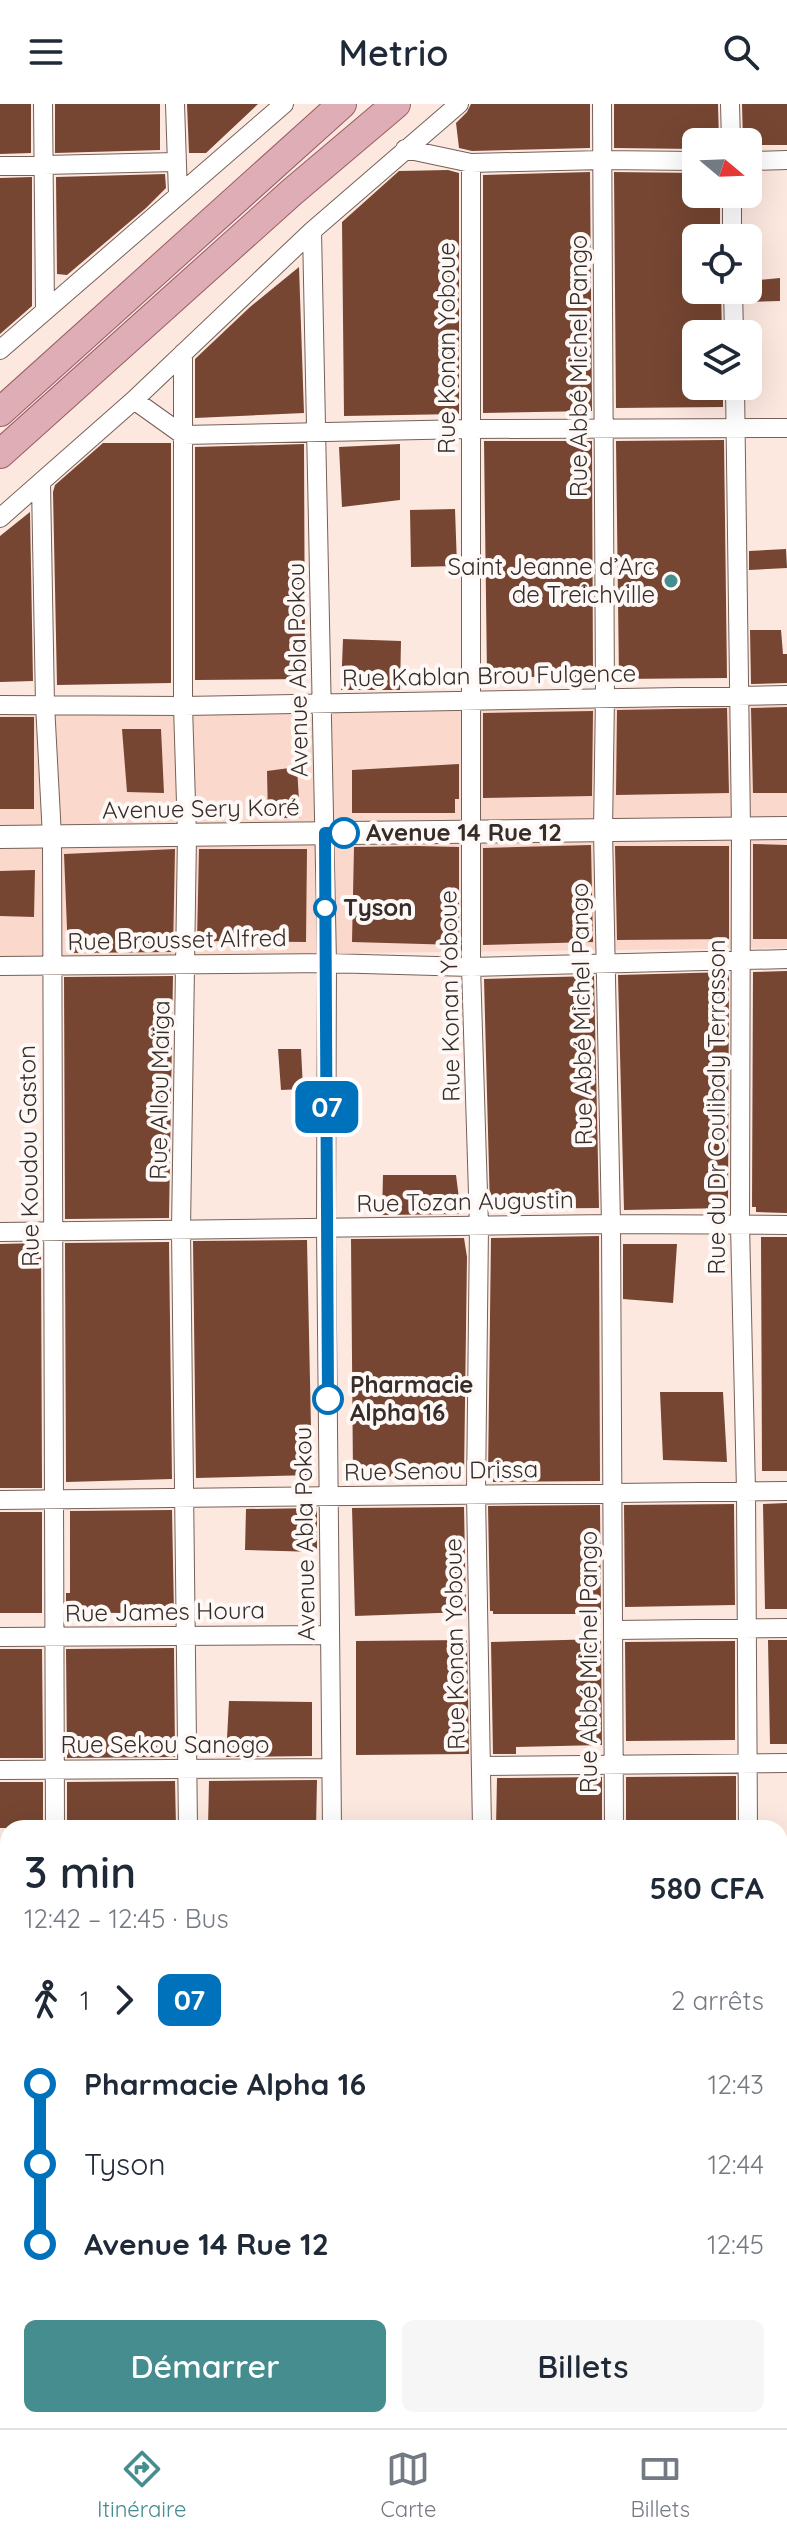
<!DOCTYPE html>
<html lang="fr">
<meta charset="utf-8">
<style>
body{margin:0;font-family:Quicksand,sans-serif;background:#f6f6f7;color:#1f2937;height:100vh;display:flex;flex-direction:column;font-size:30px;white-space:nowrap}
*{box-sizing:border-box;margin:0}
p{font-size:26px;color:#747a83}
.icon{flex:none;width:44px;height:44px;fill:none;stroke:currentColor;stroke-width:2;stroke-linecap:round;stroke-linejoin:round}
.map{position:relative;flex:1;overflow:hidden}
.drawer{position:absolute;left:0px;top:1716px;width:788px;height:608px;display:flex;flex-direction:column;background:#fff;border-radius:24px 24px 0 0;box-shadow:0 8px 32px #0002}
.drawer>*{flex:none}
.badge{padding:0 16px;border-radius:12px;font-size:28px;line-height:52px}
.needle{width:52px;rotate:109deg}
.controls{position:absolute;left:682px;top:24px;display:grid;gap:16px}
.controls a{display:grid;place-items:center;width:80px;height:80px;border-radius:12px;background:#fff;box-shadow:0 8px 32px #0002;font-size:40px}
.map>.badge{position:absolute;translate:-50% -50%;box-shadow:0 0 0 4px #fff}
.legs{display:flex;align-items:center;gap:12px;height:88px;padding:0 24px;font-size:26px}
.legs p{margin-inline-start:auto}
.summary{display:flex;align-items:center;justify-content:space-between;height:136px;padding:0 24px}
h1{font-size:44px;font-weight:600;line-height:60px}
.button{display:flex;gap:16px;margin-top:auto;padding:16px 24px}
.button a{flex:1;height:92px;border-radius:12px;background:#458d8f;color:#fff;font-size:32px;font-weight:600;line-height:92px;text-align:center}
.button a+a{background:#f6f6f7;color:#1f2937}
ul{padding:0 24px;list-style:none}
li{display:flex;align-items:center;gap:28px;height:80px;font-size:30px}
li i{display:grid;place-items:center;width:12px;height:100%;margin:0 10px;background:currentColor}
li i::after{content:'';width:20px;height:20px;margin:-10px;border:6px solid;border-radius:50%;background:#fff}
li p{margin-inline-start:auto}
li:first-child i{background:linear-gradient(#0000 50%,currentColor 0)}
li:last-child i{background:linear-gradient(currentColor 50%,#0000 0)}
header{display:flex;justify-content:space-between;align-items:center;height:104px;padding:0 24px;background:#fff;font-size:36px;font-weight:600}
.tab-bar{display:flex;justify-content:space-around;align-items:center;height:112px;border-top:2px solid #e0e1e3;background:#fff;font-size:22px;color:#747a83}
.tab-bar a{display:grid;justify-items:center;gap:4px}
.tab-bar .on{color:#458d8f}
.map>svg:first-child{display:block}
.built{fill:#fad8cb}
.building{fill:#764632}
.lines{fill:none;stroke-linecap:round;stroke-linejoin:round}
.minor-casing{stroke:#766158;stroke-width:20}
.tertiary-casing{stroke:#766158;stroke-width:24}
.primary-casing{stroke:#965d64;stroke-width:30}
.minor{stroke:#fff;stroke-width:18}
.tertiary{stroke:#fff;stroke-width:22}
.primary{stroke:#dfadb5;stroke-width:28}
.line-1-casing{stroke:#fff;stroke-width:18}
.line-1{stroke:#0072bc;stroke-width:12}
.poi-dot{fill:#458d8f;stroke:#fef9f7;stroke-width:3}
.stop-1-dot{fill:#fff;stroke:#0072bc;stroke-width:4}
.labels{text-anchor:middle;stroke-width:8;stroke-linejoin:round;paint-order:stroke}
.street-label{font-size:24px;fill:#362d29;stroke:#fef9f7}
.poi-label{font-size:24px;fill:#362d29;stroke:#fef9f7;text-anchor:end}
.stop-label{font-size:24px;font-weight:bold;fill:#362d29;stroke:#fef9f7;text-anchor:start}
</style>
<header><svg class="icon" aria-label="menu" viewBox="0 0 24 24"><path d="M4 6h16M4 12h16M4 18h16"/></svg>Metrio<svg class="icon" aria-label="search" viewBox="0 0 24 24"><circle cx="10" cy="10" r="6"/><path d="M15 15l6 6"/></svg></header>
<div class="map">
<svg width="787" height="2324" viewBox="0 0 787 2324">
<rect width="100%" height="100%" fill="#fde8e0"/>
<path class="built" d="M 787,592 L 787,844 L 0,853 L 0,600 Z"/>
<path class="building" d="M 0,0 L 31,0 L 31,49 L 0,50 Z
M 55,0 L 160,0 L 160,46 L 55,49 Z
M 187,0 L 258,0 L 206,49 L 189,49 Z
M 471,0 L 590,0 L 590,44 L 472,47 L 459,44 L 456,19 L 467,8 Z
M 614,0 L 718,0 L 719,38 L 696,38 L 696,45 L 614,44 Z
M 742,0 L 787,0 L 787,41 L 748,41 L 748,38 L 743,38 Z
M 448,66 L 459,69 L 459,310 L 344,312 L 342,118 L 399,67 Z
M 590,68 L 592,307 L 483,309 L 483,71 Z
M 614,68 L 696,69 L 696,90 L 720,90 L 720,134 L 696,134 L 696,186 L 721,186 L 722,230 L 696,230 L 696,282 L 723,282 L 723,303 L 616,304 Z
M 165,70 L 166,84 L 146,104 L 67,171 L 57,170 L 56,73 Z
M 32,73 L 32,202 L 0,230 L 0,74 Z
M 299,163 L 304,309 L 195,314 L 195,255 L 250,203 Z
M 780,174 L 780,197 L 745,198 L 748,177 Z
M 724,336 L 727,574 L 619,575 L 616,337 Z
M 484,337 L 592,337 L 593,574 L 487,572 Z
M 103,339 L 171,339 L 171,579 L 57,581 L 53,388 L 55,381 Z
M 304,340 L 305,575 L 195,576 L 195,343 Z
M 400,340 L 400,396 L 342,403 L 339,343 Z
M 455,405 L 457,462 L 411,463 L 410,406 Z
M 30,408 L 33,577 L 0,578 L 0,432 Z
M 786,445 L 787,464 L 749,466 L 749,447 Z
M 750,526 L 781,526 L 783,550 L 787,550 L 787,579 L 751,580 Z
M 343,535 L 401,537 L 400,586 L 341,586 Z
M 787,603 L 787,689 L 753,689 L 751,604 Z
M 727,604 L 729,689 L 616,691 L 617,606 Z
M 593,607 L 592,692 L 483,694 L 483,609 Z
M 0,613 L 34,613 L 34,705 L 0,705 Z
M 122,625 L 161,625 L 164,689 L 127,688 Z
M 459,660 L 459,695 L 455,695 L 455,709 L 352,709 L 352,666 Z
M 297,663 L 300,714 L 268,714 L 267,667 Z
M 753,740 L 787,741 L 787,835 L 753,835 Z
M 591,741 L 593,838 L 483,841 L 483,744 Z
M 417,742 L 459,743 L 459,841 L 352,838 L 354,743 Z
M 615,742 L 729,742 L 729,835 L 617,836 Z
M 175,745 L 173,848 L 68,849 L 64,750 Z
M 199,745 L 307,745 L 306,838 L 197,837 Z
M 35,766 L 34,813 L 0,812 L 0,767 Z
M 787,867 L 787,1109 L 756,1108 L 756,1103 L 752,1103 L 753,868 Z
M 729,868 L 728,1104 L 624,1106 L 618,871 Z
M 173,872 L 169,1114 L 65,1115 L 64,873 Z
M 594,872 L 599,1104 L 490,1105 L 484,875 Z
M 278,945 L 301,945 L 303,985 L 281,986 Z
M 383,1071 L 456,1071 L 461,1110 L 382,1111 Z
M 599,1132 L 600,1377 L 493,1378 L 493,1371 L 488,1371 L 491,1134 Z
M 761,1133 L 787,1133 L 787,1367 L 762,1367 Z
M 464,1134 L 467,1153 L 464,1372 L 353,1373 L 351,1135 Z
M 307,1136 L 312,1371 L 196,1374 L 193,1137 Z
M 169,1138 L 172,1375 L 66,1378 L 65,1139 Z
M 41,1139 L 42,1384 L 0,1384 L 0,1140 Z
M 623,1140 L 677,1140 L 673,1199 L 623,1195 Z
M 660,1288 L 723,1288 L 727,1358 L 663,1356 Z
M 787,1399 L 787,1505 L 765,1505 L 763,1400 Z
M 734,1400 L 735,1501 L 625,1503 L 624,1401 Z
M 600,1401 L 601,1510 L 493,1510 L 493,1507 L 490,1507 L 488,1402 Z
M 464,1403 L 466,1508 L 355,1512 L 352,1404 Z
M 317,1404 L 317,1448 L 245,1446 L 246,1405 Z
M 172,1406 L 174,1510 L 66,1508 L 66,1489 L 70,1489 L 70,1407 Z
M 0,1408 L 42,1408 L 42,1509 L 0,1509 Z
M 601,1535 L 602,1641 L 516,1643 L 516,1650 L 493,1650 L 491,1538 Z
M 467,1536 L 469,1650 L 356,1651 L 356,1537 Z
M 768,1536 L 787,1536 L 787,1640 L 770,1640 Z
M 735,1537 L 735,1636 L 626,1637 L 625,1538 Z
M 174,1544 L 175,1653 L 67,1654 L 66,1545 Z
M 0,1545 L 42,1545 L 43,1654 L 0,1654 Z
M 229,1597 L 312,1598 L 312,1652 L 226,1653 Z
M 736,1672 L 736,1724 L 626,1724 L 626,1673 Z
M 602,1673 L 602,1724 L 496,1724 L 497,1674 Z
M 317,1676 L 316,1724 L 208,1724 L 209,1677 Z
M 175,1677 L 176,1724 L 67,1724 L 67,1678 Z
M 0,1678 L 43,1678 L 43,1724 L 0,1724 Z"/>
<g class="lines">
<defs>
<path id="minor" d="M 43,0 L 45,206
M 175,0 L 178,91
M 602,0 L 605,592 L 603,727 L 611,1120 L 614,1724
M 730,0 L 731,38
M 405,45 L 471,59 L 603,56 L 696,57
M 748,57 L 787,56
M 471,59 L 471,863 L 479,1122 L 476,1390 L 482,1724
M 0,62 L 176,58
M 732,90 L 732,134
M 312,127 L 327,859 L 326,1124 L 332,1724
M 733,186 L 734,230
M 0,246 L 284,0
M 183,249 L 183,602 L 187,731 L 181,1126 L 188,1724
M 735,282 L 741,725 L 740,1120 L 746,1387 L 748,1724
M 134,296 L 183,331 L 470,325 L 787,324
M 41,380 L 45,600 L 52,733 L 55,1724
M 0,414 L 134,296 L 312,127 L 459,0
M 0,601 L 183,602 L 787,591
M 0,862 L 327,859 L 471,863 L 787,855
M 0,1128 L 611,1120 L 787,1121
M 0,1396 L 787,1387
M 613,1526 L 787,1524
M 0,1533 L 330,1531
M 481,1662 L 787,1659
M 0,1666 L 331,1664
M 780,1920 L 787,1920
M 0,1927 L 8,1927
M 780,2188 L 787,2188
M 0,2196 L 8,2196
M 61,2316 L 61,2324
M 192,2316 L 192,2324
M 336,2316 L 336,2324
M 487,2316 L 487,2324
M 618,2316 L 619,2324
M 752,2316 L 752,2324
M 768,2324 L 787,2323"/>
<path id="tertiary" d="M 0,733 L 787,724"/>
<path id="primary" d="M 0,308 L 342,0
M 0,350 L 292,88 L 396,0"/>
</defs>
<use href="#minor" class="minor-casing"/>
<use href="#tertiary" class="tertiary-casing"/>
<use href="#primary" class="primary-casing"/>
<use href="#minor" class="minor"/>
<use href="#tertiary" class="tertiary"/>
<use href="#primary" class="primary"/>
</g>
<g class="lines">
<defs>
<path id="line-1" d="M 328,1295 L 325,729 L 344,729"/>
</defs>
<use href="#line-1" class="line-1-casing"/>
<use href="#line-1" class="line-1"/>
</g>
<circle class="poi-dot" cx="671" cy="477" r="8"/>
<g class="stop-1-dot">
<circle cx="344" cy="729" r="14"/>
<circle cx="325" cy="804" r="10"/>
<circle cx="328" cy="1295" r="14"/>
</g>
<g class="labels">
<g class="street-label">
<text transform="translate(447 244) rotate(-90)" y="8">Rue Konan Yoboue</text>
<text transform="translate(579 262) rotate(-90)" y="8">Rue Abbé Michel Pango</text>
<text transform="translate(298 566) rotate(-91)" y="8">Avenue Abla Pokou</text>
<text transform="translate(489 572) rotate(-1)" y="8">Rue Kablan Brou Fulgence</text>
<text transform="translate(201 705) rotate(-1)" y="8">Avenue Sery Koré</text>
<text transform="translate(177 836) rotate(-1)" y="8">Rue Brousset Alfred</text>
<text transform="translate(450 892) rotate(-91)" y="8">Rue Konan Yoboue</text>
<text transform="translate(582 910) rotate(-91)" y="8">Rue Abbé Michel Pango</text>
<text transform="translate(160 986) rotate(-89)" y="8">Rue Allou Maïga</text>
<text transform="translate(717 1003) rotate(-90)" y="8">Rue du Dr Coulibaly Terrasson</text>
<text transform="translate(29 1052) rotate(-91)" y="8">Rue Koudou Gaston</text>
<text transform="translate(465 1098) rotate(-1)" y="8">Rue Tozan Augustin</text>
<text transform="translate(441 1367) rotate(-1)" y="8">Rue Senou Drissa</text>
<text transform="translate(305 1430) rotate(-91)" y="8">Avenue Abla Pokou</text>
<text transform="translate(165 1508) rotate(-1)" y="8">Rue James Houra</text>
<text transform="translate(455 1540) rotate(-91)" y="8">Rue Konan Yoboue</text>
<text transform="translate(589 1558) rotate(-90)" y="8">Rue Abbé Michel Pango</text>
<text x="165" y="1649">Rue Sekou Sanogo</text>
</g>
<g class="poi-label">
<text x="655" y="471">Saint Jeanne d’Arc<tspan x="655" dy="28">de Treichville</tspan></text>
</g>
<g class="stop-label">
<text x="366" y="737">Avenue 14 Rue 12</text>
<text x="343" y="812">Tyson</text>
<text x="350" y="1289">Pharmacie<tspan x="350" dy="28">Alpha 16</tspan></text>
</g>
</g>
</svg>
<div class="controls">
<a><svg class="needle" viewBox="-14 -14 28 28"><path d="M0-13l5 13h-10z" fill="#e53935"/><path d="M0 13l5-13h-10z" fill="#747a83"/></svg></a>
<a><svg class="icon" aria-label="locate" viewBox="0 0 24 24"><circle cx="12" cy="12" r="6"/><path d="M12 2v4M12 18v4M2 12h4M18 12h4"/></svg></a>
<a><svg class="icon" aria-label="layers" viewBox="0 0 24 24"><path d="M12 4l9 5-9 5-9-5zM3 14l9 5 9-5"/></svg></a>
</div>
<b class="badge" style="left:327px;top:1003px;background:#0072bc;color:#fff">07</b>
<section class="drawer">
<div class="summary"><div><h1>3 min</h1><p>12:42 – 12:45 · Bus</p></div><b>580 CFA</b></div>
<div class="legs"><svg class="icon" aria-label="walk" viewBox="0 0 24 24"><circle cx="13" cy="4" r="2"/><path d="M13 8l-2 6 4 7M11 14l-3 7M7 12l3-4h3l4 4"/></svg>1<svg class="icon" aria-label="forward" viewBox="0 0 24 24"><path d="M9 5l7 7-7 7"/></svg><b class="badge" style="background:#0072bc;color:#fff">07</b><p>2 arrêts</p></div>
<ul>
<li><i style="color:#0072bc"></i><b>Pharmacie Alpha 16</b><p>12:43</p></li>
<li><i style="color:#0072bc"></i><span>Tyson</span><p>12:44</p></li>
<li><i style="color:#0072bc"></i><b>Avenue 14 Rue 12</b><p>12:45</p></li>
</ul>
<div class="button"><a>Démarrer</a><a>Billets</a></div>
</section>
</div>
<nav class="tab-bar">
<a class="on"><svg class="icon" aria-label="directions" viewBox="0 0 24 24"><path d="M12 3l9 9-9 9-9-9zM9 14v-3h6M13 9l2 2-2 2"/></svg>Itinéraire</a>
<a><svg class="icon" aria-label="map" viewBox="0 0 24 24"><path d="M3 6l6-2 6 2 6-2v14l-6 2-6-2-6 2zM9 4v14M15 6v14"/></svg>Carte</a>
<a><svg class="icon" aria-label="tickets" viewBox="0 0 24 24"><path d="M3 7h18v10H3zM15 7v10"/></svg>Billets</a>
</nav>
